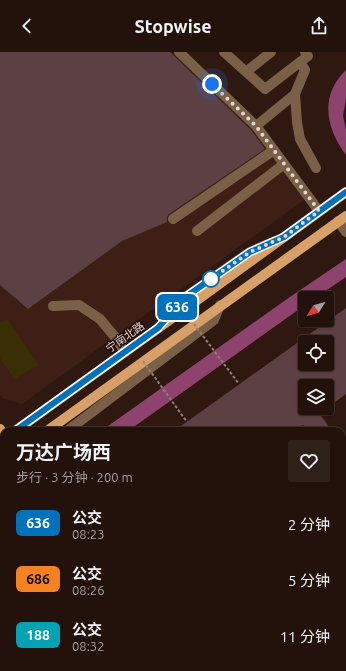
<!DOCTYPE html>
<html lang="zh">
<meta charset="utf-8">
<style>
body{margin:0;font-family:Ubuntu,"Noto Sans SC",sans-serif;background:#2f201a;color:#f1f3f6;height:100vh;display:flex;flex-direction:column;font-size:15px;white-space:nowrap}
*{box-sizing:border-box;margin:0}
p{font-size:13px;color:#a39e9d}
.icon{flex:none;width:22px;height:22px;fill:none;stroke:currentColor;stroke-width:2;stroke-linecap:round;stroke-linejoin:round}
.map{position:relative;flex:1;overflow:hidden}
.panel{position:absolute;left:0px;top:375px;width:346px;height:244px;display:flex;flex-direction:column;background:#23120c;border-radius:12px 12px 0 0;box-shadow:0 1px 3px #0004,0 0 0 1px #40322d}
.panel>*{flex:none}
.badge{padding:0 8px;border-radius:6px;font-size:14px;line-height:26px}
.needle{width:26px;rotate:233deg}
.buttons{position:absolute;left:298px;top:239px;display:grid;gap:8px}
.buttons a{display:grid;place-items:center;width:36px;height:36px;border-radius:4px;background:#23120c;box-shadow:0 1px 3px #0004,0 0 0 1px #40322d;font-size:20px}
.you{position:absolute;width:20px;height:20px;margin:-10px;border:3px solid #fff;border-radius:50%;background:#1a73e8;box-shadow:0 0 0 6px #1a73e833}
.map>.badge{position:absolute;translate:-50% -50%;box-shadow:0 0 0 2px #fff}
.round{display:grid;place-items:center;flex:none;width:42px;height:42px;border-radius:4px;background:#2f201a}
.headline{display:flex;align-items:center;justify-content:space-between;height:68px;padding:0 16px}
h1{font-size:19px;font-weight:700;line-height:30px}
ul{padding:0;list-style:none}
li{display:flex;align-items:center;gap:12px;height:56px;padding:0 16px}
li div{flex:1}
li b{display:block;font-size:15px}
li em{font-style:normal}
li .badge{min-width:44px;font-weight:700;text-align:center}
header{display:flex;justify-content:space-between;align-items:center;height:52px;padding:0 16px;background:#23120c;font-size:18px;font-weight:700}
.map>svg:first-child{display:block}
.built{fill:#3d1f15}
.green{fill:#3a2e06}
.water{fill:#8e436f}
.building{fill:#5c4043;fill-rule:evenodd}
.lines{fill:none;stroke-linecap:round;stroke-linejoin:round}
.minor{stroke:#7a6046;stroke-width:10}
.major{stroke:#d8a069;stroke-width:10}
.path-bridge{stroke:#927f78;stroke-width:2;stroke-dasharray:3 2;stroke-linecap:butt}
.line-casing{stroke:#fff;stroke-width:9}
.line{stroke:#0072bc;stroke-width:6}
.walk{stroke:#e6d5d0;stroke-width:4;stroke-dasharray:0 7.2}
.stop-dot{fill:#fff;stroke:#0072bc;stroke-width:2}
.labels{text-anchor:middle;stroke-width:3;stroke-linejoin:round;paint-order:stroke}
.street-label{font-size:11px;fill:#e6d5d0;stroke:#250e07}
</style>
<header><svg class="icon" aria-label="back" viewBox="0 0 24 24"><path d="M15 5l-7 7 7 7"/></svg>Stopwise<svg class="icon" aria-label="share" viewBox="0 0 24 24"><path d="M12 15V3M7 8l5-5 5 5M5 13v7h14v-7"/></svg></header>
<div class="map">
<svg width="346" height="619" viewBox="0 0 346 619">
<rect width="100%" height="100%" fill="#2f1810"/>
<path class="built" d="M 0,0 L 173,0 L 264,86 L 307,146 L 22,352 L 4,347 L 0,343 Z"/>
<path class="green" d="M 7,267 L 39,313 L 14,327 L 0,306 L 0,271 Z"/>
<path class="water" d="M 346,18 L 346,46 L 343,64 L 346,78 L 346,103 C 326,76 319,44 346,18 Z
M 346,207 L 346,225 L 315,246 L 305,246 L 305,253 L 128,379 L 101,379 L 287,247 Z"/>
<path class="building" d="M 0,0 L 170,0 L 251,78 L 265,97 L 169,162 L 167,165 L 167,170 L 122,189 L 28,257 L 0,233 Z
M 346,256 L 346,342 L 327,356 L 327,334 L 305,334 L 305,356 L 326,356 L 319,361 L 332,379 L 308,379 L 303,373 L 294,379 L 174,379 ZM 305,290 L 327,290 L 327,312 L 305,312 Z"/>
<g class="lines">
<path class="minor" d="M 179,0 L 256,74 L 295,42 L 305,18 L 300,10 L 265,37 L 224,0
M 300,10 L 308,4 L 305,0
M 246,20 L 271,0
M 295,42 L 297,70 L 300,87 L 316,116
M 256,74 L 319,159
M 173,167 L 274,98
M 338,169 L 346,180
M 197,179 L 284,112
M 53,254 L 79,253 L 100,267 L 115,285 L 125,300
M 164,269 L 184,246 L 250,200 L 275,189
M 67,379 L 214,268 L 220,253"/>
<path class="major" d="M 0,377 L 4,383
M 15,379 L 196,249 L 346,140
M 47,379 L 346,164
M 0,416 L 4,413
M 0,438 L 4,444
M 125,615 L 128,619
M 177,615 L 179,619"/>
<path class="path-bridge" d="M 194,272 L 239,332
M 143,309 L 187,370"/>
</g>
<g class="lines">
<defs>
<path id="line" d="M 15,379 L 158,276 L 184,246 L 250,200 L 284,185 L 346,140"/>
</defs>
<use href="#line" class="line-casing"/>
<use href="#line" class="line"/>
<path class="walk" d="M 211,227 L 250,200 L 284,185 L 319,159 L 256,74 L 212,32"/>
</g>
<circle class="stop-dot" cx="211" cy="227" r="8"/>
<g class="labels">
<g class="street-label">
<text transform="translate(125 285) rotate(-35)" y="4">宁南北路</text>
</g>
</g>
</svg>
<div class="buttons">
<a><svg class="needle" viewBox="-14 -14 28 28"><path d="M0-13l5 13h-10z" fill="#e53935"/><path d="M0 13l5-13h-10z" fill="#a39e9d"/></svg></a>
<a><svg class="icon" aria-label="locate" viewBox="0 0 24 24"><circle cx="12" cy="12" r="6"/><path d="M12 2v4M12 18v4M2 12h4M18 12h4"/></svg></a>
<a><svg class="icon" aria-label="layers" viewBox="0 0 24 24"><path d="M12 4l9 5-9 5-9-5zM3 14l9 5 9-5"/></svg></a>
</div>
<div class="you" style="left:212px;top:32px"></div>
<b class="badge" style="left:177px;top:255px;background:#0072bc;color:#fff">636</b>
<section class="panel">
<div class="headline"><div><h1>万达广场西</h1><p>步行 · 3 分钟 · 200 m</p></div><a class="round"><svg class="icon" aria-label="heart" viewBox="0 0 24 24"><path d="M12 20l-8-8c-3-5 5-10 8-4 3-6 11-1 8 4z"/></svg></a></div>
<ul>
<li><span class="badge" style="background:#0072bc;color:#fff">636</span><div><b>公交</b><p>08:23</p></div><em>2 分钟</em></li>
<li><span class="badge" style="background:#f58220;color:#111">686</span><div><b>公交</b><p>08:26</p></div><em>5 分钟</em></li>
<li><span class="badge" style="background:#00a3b4;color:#fff">188</span><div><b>公交</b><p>08:32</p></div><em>11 分钟</em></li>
</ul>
</section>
</div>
